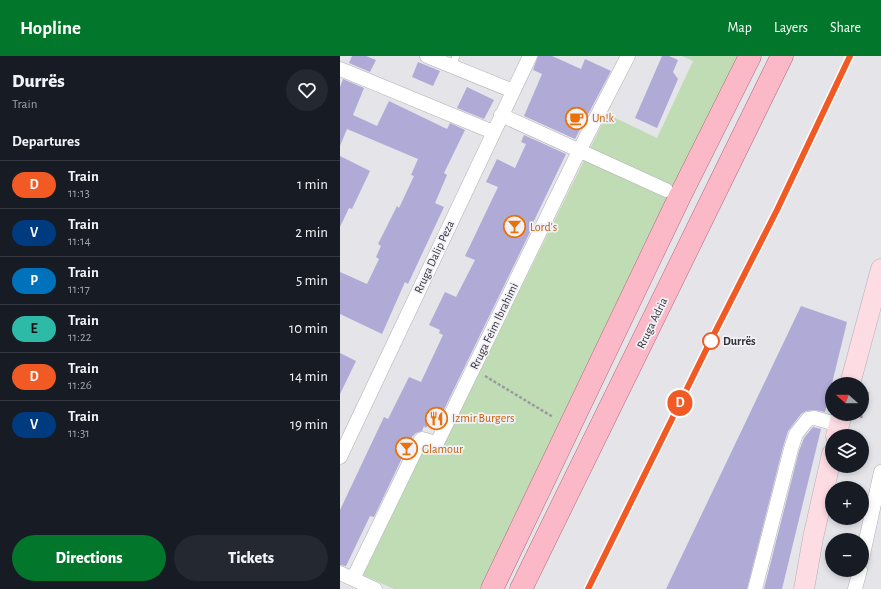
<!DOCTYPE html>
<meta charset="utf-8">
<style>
body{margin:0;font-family:"Alegreya Sans",sans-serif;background:#242831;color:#f1f3f6;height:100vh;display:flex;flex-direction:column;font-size:15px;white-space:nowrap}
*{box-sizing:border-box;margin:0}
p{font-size:13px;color:#9ea1a6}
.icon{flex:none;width:22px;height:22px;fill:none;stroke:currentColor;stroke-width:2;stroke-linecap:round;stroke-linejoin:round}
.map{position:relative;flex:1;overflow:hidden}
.details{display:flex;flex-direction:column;background:#171b24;width:340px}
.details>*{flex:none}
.badge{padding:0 8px;border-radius:13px;font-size:14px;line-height:26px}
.needle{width:26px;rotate:291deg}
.tools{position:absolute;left:485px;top:321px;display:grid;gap:8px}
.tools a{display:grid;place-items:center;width:44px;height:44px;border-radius:50%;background:#171b24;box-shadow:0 2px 6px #0003;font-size:20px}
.map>.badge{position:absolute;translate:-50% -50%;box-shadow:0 0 0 2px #fff}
h2{padding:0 12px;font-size:15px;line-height:36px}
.round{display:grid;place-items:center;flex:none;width:42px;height:42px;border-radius:21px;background:#242831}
.summary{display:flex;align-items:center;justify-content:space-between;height:68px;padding:0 12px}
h1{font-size:19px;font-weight:800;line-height:30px}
.button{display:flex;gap:8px;margin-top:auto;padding:8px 12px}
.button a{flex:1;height:46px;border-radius:24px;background:#02772c;color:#fff;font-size:16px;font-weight:800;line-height:46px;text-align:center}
.button a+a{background:#242831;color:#f1f3f6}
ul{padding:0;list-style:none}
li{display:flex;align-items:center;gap:12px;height:48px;padding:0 12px;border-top:1px solid #363941}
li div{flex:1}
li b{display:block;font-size:15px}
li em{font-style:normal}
li .badge{min-width:44px;font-weight:700;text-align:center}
header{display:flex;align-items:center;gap:24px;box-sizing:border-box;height:56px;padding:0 20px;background:#02772c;color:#fff}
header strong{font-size:19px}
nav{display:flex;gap:22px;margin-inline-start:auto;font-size:14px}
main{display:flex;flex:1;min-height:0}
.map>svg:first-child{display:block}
.green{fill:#c0dcb4}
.building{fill:#b0aad6}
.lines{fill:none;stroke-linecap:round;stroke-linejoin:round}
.lane-casing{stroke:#b1b0b6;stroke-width:8}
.street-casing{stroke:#b1b0b6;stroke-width:15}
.secondary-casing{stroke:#b1b0b6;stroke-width:21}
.primary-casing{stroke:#b36c7c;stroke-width:23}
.path{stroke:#9a9a9d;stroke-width:2.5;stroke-dasharray:3 2;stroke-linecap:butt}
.lane{stroke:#fff;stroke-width:7}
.street{stroke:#fff;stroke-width:14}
.secondary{stroke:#fddce3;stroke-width:20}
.primary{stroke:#fbb9c8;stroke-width:22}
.line-casing{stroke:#fff;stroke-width:9}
.line{stroke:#f15a24;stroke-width:6}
.stop-dot{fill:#fff;stroke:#f15a24;stroke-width:2}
.labels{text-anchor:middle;stroke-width:3.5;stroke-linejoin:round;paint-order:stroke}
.food-label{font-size:12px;fill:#c56008;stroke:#f2f1f7;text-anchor:start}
.street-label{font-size:12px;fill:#343335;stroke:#f2f1f7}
.stop-label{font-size:12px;font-weight:bold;fill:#343335;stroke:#f2f1f7;text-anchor:start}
</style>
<header>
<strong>Hopline</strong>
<nav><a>Map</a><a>Layers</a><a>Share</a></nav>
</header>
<main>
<section class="details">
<div class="summary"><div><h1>Durrës</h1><p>Train</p></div><a class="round"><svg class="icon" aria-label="heart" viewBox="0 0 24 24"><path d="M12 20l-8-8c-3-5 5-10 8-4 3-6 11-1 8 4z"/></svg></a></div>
<h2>Departures</h2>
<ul>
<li><span class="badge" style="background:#f15a24;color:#fff">D</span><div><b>Train</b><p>11:13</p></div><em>1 min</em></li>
<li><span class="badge" style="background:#003b80;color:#fff">V</span><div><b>Train</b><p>11:14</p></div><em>2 min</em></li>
<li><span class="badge" style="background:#0072bc;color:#fff">P</span><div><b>Train</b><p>11:17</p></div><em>5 min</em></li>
<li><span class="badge" style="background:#2dbaa7;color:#111">E</span><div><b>Train</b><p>11:22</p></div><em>10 min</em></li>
<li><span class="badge" style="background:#f15a24;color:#fff">D</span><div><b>Train</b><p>11:26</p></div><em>14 min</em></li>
<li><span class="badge" style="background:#003b80;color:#fff">V</span><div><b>Train</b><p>11:31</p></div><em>19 min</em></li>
</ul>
<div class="button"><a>Directions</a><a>Tickets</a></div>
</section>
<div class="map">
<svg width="541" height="533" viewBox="0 0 541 533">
<rect width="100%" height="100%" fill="#e4e4e9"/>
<path class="green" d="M 342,0 L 408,0 L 146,533 L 54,533 L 23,519 L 85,391 L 100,396 L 267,58 L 317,82 L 353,5 Z"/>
<path class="building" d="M 12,0 L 26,0 L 36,4 L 30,16 L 9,7 Z
M 198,0 L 212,0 L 241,13 L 245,3 L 271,15 L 235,83 L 184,60 L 202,18 L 193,14 Z
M 322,0 L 329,0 L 338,4 L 333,16 L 338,23 L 317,72 L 295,62 Z
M 78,6 L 100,15 L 93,30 L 72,21 Z
M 3,23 L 24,32 L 13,59 L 37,70 L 49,45 L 107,73 L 110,67 L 125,74 L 104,117 L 107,119 L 95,147 L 104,151 L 68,228 L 65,226 L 42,278 L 0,258 L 0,216 L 27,228 L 39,203 L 36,201 L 41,190 L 38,188 L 57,150 L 59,152 L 74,120 L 71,119 L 78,103 L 7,73 L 0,90 L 0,31 Z
M 127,31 L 154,44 L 144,63 L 117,52 Z
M 184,79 L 226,98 L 191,171 L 192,172 L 95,372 L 88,369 L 86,372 L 84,370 L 82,375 L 76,377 L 72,381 L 34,461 L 30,460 L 6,510 L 0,509 L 0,454 L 44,361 L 48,363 L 69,321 L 81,326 L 103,279 L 99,277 L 100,274 L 89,269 L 105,236 L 116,241 L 135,204 L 125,200 L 158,131 L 146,126 L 157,103 L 175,112 L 186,88 L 181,86 Z
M 0,100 L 30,115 L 12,153 L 9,152 L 0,171 Z
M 461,250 L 507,266 L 485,356 L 474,354 L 466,355 L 461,358 L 448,375 L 443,391 L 407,533 L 326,533 Z
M 0,297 L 16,305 L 0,338 Z
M 473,371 L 481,373 L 442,533 L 424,533 L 459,395 L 464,382 Z"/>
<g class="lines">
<defs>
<path id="lane" d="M 112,10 L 116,0"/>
<path id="street" d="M 87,0 L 173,35
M 0,13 L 153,76
M 161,59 L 326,134
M 0,401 L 190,0
M 522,503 L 541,416
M 0,517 L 35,533
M 13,523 L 80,385 L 82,383 L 96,387 L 98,385 L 239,95 L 288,0
M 415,533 L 451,393 L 456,378 L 468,363 L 475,362 L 499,369
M 515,533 L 520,514"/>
<path id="secondary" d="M 510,328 L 541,213
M 496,380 L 502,358
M 464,533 L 473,482 L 492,398"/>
<path id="primary" d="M 152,533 L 340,140 L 410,0
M 181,533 L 442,0"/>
</defs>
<use href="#lane" class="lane-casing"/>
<use href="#street" class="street-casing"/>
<use href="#secondary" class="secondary-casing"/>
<use href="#primary" class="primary-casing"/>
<path class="path" d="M 145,320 L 213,361
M 521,362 L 528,336"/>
<use href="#lane" class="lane"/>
<use href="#street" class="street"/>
<use href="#secondary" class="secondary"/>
<use href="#primary" class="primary"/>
</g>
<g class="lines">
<defs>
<path id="line" d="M 248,533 L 370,286 L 437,154 L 510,0"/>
</defs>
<use href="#line" class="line-casing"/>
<use href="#line" class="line"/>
</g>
<defs>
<symbol id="cafe-ring" viewBox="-11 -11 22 22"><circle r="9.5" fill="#f2f1f7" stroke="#e8710a" stroke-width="1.5"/><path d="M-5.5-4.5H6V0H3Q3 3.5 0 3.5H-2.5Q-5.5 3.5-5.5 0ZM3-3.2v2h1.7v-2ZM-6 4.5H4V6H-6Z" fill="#e8710a"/></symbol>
<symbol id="bar-ring" viewBox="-11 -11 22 22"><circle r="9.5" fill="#f2f1f7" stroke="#e8710a" stroke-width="1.5"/><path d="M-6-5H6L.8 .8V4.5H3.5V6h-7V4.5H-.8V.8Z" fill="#e8710a"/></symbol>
<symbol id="restaurant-ring" viewBox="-11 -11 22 22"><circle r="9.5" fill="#f2f1f7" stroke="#e8710a" stroke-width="1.5"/><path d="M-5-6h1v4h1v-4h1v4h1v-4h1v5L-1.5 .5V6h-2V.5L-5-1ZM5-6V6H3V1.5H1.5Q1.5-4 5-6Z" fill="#e8710a"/></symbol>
</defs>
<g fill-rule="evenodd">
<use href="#cafe-ring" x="224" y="50" width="25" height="25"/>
<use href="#bar-ring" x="162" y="158" width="25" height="25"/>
<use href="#restaurant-ring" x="84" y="350" width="25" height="25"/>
<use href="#bar-ring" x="54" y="380" width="25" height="25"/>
</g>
<circle class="stop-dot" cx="371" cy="285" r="8"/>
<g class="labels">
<g class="food-label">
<text x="252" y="66">Un!k</text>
<text x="190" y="175">Lord's</text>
<text x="112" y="366">Izmir Burgers</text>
<text x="82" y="397">Glamour</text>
</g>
<g class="street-label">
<text transform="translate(94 201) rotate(-65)" y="4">Rruga Dalip Peza</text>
<text transform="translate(312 267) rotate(-64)" y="4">Rruga Adria</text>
<text transform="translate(154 270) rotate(-64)" y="4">Rruga Feim Ibrahimi</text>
</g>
<g class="stop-label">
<text x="383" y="289">Durrës</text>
</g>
</g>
</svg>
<div class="tools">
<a><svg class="needle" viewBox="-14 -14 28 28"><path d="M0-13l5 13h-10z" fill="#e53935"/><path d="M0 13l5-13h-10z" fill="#9ea1a6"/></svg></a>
<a><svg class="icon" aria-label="layers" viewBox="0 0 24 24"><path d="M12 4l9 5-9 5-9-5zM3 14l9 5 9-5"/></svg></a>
<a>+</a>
<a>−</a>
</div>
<b class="badge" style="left:340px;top:347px;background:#f15a24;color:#fff">D</b>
</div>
</main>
